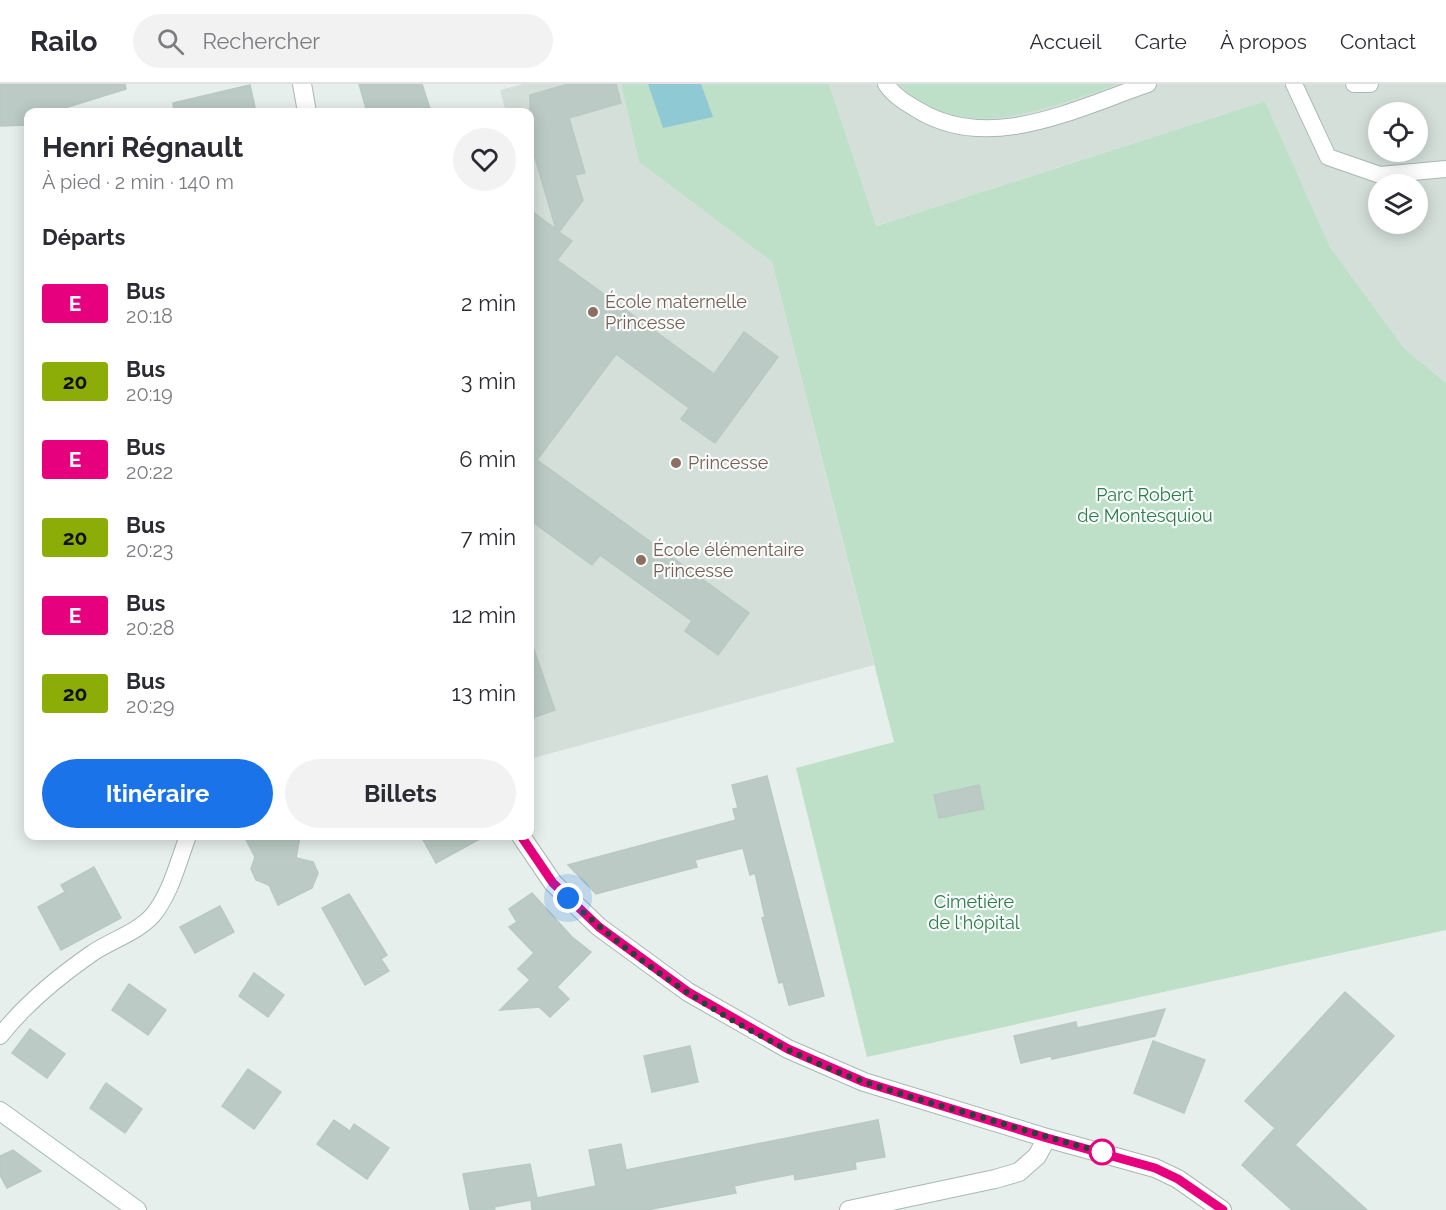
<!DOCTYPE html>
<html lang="fr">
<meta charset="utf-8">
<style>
body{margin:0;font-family:Raleway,sans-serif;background:#f2f2f3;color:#2b2b33;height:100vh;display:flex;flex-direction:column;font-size:22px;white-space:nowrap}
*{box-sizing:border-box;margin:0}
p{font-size:20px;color:#7c7c81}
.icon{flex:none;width:33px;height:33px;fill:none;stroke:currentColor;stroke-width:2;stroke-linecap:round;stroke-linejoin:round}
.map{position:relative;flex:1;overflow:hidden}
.side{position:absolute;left:24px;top:24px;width:510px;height:732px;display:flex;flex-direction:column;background:#fff;border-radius:12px;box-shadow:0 3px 15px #0003}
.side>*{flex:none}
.badge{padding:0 12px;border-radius:4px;font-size:21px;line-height:39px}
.buttons{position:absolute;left:1368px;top:18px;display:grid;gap:12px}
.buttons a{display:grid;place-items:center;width:60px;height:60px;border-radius:50%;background:#fff;box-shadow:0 3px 15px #0003;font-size:30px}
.you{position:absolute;width:30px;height:30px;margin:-15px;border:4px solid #fff;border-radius:50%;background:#1a73e8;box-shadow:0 0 0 9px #1a73e833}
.map>.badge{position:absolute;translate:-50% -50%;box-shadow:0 0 0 3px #fff}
h2{padding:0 18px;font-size:22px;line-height:54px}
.round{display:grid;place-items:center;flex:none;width:63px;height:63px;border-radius:32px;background:#f2f2f3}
.headline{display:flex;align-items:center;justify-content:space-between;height:102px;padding:0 18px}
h1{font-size:28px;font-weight:700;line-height:45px}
.primary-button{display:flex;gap:12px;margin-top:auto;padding:12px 18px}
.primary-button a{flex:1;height:69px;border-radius:36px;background:#1a73e8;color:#fff;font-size:24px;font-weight:700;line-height:69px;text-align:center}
.primary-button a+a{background:#f2f2f3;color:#2b2b33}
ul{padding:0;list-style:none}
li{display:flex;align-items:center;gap:18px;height:78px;padding:0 18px}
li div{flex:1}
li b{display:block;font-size:22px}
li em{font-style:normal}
li .badge{min-width:66px;font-weight:700;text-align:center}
header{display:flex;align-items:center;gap:36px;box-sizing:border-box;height:84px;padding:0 30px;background:#fff;border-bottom:2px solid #e1e1e2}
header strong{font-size:28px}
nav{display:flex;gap:33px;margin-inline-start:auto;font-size:21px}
.search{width:420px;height:54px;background:#f2f2f3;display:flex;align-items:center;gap:15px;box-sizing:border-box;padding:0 21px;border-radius:33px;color:#7c7c81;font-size:22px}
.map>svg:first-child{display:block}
.built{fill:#d4dfda;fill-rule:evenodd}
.green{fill:#bfe0c8}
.water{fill:#8ec9d4}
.building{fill:#bbcac4;stroke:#b8c9c2;stroke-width:1.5}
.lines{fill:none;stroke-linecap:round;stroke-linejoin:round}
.lane-casing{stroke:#a8b8b2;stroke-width:18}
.street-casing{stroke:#a8b8b2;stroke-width:20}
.secondary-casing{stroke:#a4bbb3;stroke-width:20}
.lane{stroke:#fff;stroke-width:16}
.street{stroke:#fff;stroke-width:18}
.secondary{stroke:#fff;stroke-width:18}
.line-casing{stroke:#fff;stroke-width:14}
.line{stroke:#e6007e;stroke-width:9}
.walk{stroke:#24423a;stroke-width:6;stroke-dasharray:0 10.8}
.education-dot{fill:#8d6e63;stroke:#f7fbf9;stroke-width:2}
.stop-dot{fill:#fff;stroke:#e6007e;stroke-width:3}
.labels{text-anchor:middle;stroke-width:4.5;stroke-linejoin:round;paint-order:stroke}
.education-label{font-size:18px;fill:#785e54;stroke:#f7fbf9;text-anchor:start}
.park-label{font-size:18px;fill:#2d7a4b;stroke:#f7fbf9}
</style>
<header>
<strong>Railo</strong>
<div class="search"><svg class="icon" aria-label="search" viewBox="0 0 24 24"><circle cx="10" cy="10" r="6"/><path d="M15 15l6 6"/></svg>Rechercher</div>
<nav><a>Accueil</a><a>Carte</a><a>À propos</a><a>Contact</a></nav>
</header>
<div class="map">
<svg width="1446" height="1126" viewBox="0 0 1446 1126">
<rect width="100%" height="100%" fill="#e6efeb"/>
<path class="built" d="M 523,0 L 621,0 L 639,78 L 772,178 L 874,581 L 530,675 L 530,28 L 506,28 L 500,6 Z
M 829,0 L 1446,0 L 1446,299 L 1404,264 L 1330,163 L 1265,17 L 875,142 ZM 1378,28 L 1418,28 L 1418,68 L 1378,68 ZM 1378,100 L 1418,100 L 1418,140 L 1378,140 Z"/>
<path class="green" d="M 621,0 L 829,0 L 876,142 L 1265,17 L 1330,163 L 1404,264 L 1446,299 L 1446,846 L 867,973 L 796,684 L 894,658 L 772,178 L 639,78 Z
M 899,0 L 1119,0 C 1050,23 959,64 899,0 Z"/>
<path class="water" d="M 648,0 L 701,0 L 713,33 L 663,44 Z"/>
<path class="building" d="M 0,0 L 125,0 L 126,5 L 52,28 L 28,28 L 28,41 L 0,42 Z
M 359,0 L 422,0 L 431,28 L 367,28 Z
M 568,0 L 616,0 L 621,19 L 569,34 L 585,89 L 575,91 L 583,116 L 559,148 L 572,157 L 557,176 L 714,290 L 744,248 L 778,273 L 715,359 L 681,335 L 689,324 L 616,270 L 537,376 L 749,529 L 718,571 L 685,547 L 692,537 L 600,471 L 592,481 L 530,436 L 530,126 L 556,145 L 530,57 L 530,11 Z
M 250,1 L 256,28 L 174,28 L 173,19 Z
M 533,563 L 555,626 L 530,635 L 530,564 Z
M 767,692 L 824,912 L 789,921 L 783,898 L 779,899 L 762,834 L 765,833 L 755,789 L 750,791 L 743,764 L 695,776 L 697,783 L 596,810 L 568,781 L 736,736 L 733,725 L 738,724 L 732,701 Z
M 979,701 L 984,725 L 939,734 L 934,711 Z
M 244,752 L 300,752 L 296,774 L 313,778 L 318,789 L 312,804 L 278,821 L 269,801 L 256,796 L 251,785 L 255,773 Z
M 421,752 L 485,752 L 436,779 Z
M 94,783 L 121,834 L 61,866 L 38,823 L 65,808 L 61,801 Z
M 532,809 L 572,853 L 591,868 L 557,903 L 569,915 L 550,933 L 539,923 L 500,926 L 530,896 L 518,885 L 534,869 L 509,843 L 517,838 L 509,825 Z
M 349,810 L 387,871 L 381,875 L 389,887 L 365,901 L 322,824 Z
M 220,822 L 234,848 L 195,869 L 180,843 Z
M 254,889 L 284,911 L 268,933 L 239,912 Z
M 129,900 L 166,926 L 148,951 L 112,926 Z
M 1345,908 L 1394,952 L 1295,1061 L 1367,1126 L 1292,1126 L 1242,1081 L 1275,1044 L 1245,1017 Z
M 1165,925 L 1155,952 L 1052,975 L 1051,972 L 1021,979 L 1014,952 L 1076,938 L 1077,944 Z
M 30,945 L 65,970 L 47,994 L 12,969 Z
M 1153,957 L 1205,976 L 1184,1029 L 1134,1009 Z
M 690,962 L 698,998 L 652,1008 L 644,972 Z
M 248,985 L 281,1008 L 254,1045 L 222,1022 Z
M 106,999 L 142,1025 L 125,1049 L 90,1024 Z
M 334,1036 L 350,1047 L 354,1040 L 389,1064 L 367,1095 L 317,1060 Z
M 878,1036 L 885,1073 L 855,1078 L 856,1085 L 795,1096 L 794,1090 L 763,1096 L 734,1102 L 736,1109 L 647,1126 L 532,1126 L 531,1116 L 494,1123 L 495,1126 L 470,1126 L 463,1090 L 530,1080 L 537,1114 L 596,1102 L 589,1066 L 621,1060 L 626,1086 Z
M 13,1066 L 41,1087 L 7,1104 L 0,1091 L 0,1072 Z"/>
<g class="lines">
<defs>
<path id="lane" d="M 886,0 C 894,12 906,19 918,26 C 990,70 1077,24 1148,0
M 1294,0 L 1328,73 L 1380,91 L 1446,85
M 1354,0 L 1370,0
M 0,952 C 25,920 58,893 91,870 C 111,856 137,849 153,831 C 171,809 178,778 188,752"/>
<path id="street" d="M 302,0 L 307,28
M 521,752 L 553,799 L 599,843 L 688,908 L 788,965 L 864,998 L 1047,1054 L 1155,1084 L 1178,1095 L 1222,1126
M 849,1126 L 995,1095 L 1019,1088 L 1037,1072 L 1047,1054"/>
<path id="secondary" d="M 0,1027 L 137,1126"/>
</defs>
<use href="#lane" class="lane-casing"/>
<use href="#street" class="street-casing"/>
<use href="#secondary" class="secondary-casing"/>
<use href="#lane" class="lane"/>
<use href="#street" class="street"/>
<use href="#secondary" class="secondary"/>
</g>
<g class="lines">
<defs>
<path id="line" d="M 521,752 L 553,799 L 599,843 L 688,908 L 788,965 L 864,998 L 1047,1054 L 1155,1084 L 1178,1095 L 1223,1126"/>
</defs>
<use href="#line" class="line-casing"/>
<use href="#line" class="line"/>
<path class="walk" d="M 568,814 C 650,892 758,960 865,998 C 905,1012 946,1023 987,1035 C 1027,1047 1066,1059 1106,1069 L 1102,1068"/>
</g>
<g class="education-dot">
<circle cx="593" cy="228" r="6"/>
<circle cx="676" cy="379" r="6"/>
<circle cx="641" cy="476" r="6"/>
</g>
<circle class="stop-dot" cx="1102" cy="1068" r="12"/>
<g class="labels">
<g class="education-label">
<text x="605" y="224">École maternelle<tspan x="605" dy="21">Princesse</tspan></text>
<text x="688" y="385">Princesse</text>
<text x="653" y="472">École élémentaire<tspan x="653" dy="21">Princesse</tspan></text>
</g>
<g class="park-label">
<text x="1145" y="417">Parc Robert<tspan x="1145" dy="21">de Montesquiou</tspan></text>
<text x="974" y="824">Cimetière<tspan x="974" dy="21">de l'hôpital</tspan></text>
</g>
</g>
</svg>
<div class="buttons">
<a><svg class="icon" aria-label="locate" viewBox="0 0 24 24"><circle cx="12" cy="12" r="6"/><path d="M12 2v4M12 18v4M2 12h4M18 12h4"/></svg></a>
<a><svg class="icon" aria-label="layers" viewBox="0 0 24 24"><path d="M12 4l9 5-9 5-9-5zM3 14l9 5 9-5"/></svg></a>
</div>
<div class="you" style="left:568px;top:814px"></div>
<section class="side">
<div class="headline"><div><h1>Henri Régnault</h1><p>À pied · 2 min · 140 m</p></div><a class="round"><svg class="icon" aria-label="heart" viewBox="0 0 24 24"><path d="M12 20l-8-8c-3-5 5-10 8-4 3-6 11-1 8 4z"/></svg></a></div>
<h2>Départs</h2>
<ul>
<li><span class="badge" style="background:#e6007e;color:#fff">E</span><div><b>Bus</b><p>20:18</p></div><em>2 min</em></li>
<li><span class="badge" style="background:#8cad08;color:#111">20</span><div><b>Bus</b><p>20:19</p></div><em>3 min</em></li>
<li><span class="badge" style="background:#e6007e;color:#fff">E</span><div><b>Bus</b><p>20:22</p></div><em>6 min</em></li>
<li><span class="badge" style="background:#8cad08;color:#111">20</span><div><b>Bus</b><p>20:23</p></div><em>7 min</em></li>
<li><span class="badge" style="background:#e6007e;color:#fff">E</span><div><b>Bus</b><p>20:28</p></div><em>12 min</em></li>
<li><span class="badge" style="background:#8cad08;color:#111">20</span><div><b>Bus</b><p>20:29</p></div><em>13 min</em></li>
</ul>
<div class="primary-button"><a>Itinéraire</a><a>Billets</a></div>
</section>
</div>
